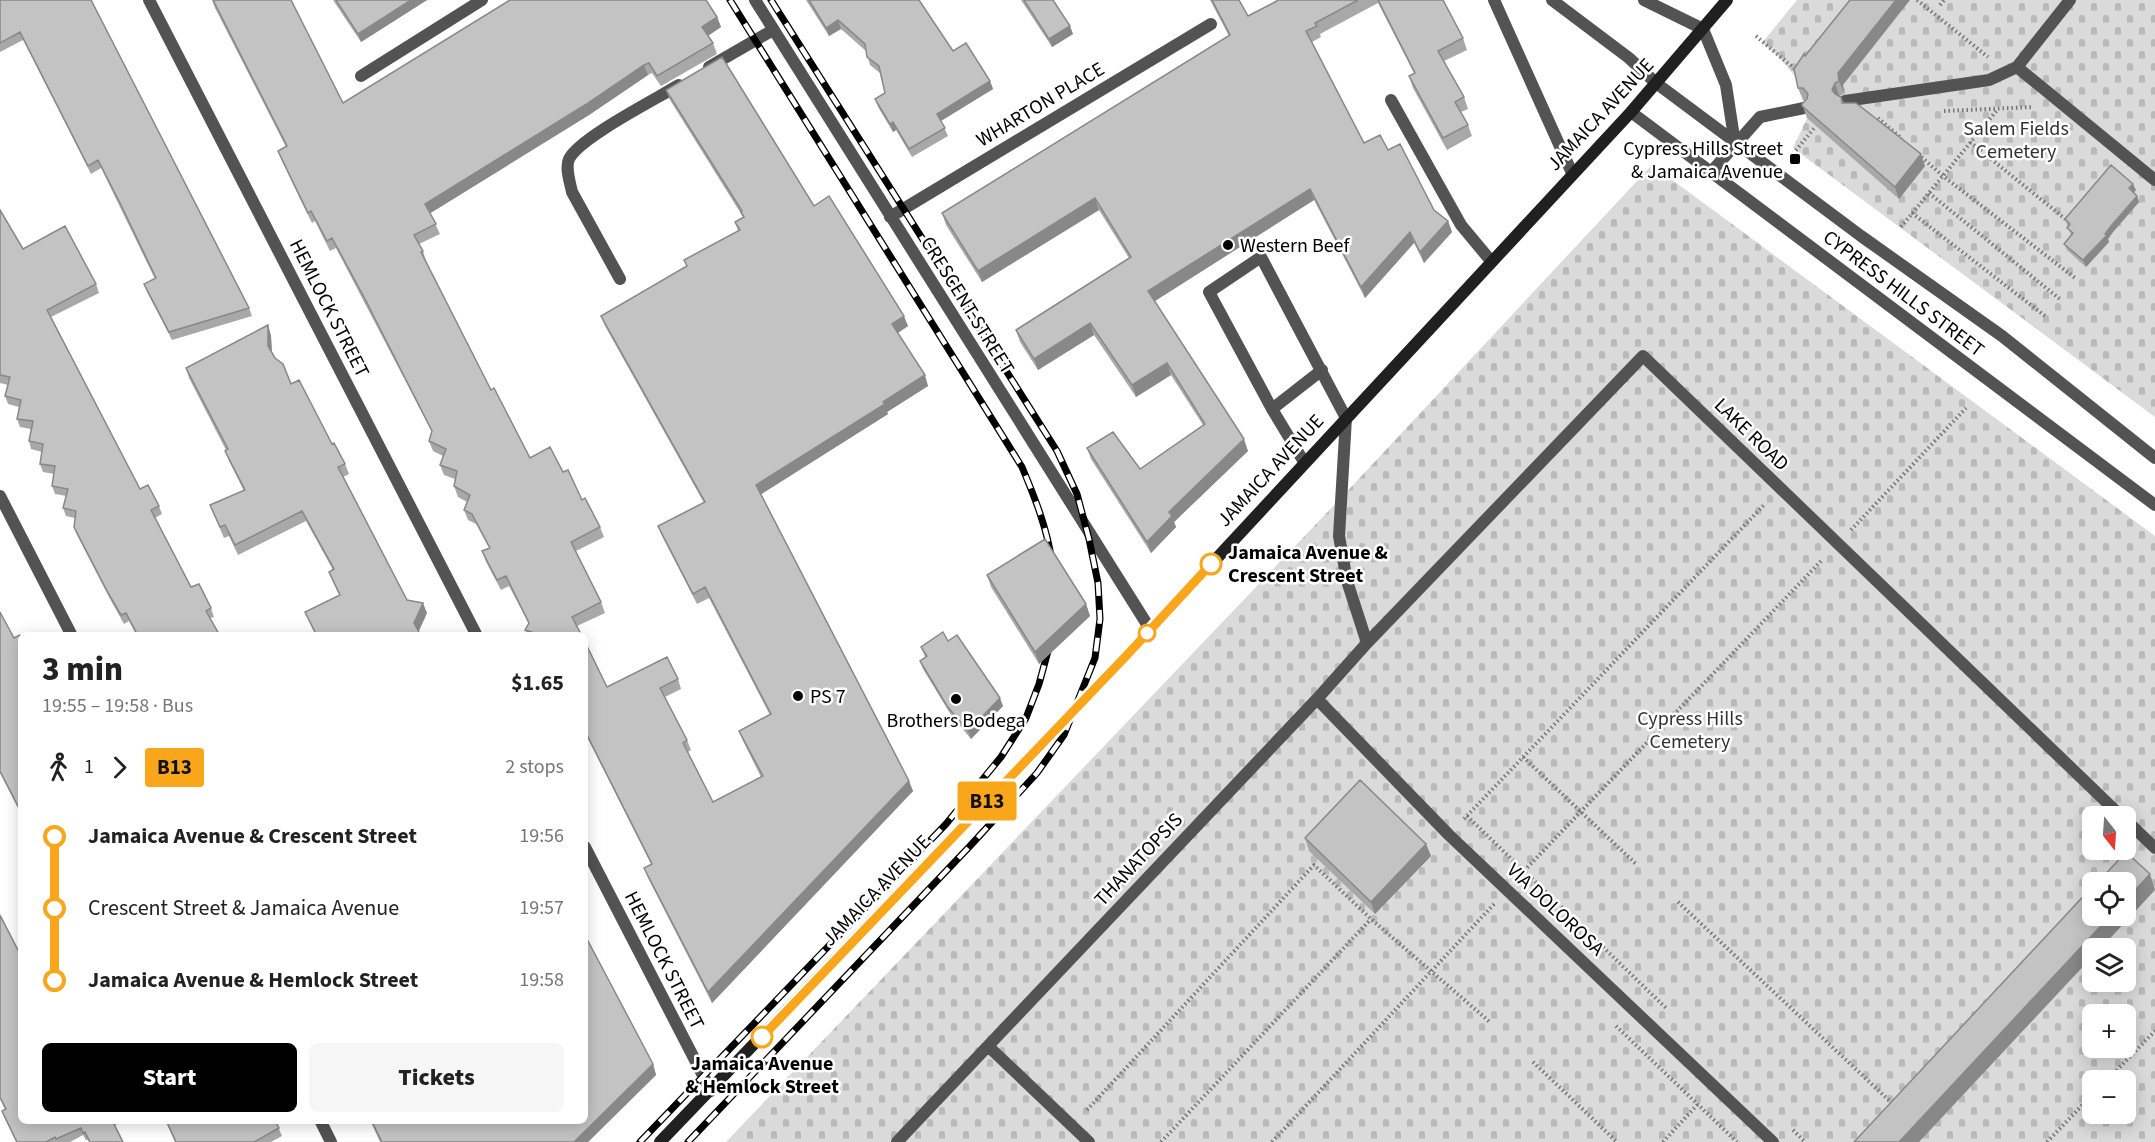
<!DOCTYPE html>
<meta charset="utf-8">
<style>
body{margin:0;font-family:"Source Sans 3",sans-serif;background:#f6f6f6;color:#222;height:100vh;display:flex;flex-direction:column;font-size:22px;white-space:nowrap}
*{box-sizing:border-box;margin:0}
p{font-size:20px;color:#767676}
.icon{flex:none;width:33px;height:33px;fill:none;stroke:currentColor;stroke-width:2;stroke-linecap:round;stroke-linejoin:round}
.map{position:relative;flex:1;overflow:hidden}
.panel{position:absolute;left:18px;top:632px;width:570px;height:492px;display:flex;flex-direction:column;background:#fff;border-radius:9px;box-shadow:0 3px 15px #0003}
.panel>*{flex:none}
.badge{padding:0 12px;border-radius:4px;font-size:21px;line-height:39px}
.needle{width:39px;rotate:163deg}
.tools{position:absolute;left:2082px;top:806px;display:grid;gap:12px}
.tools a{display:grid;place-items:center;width:54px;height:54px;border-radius:9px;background:#fff;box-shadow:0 3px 15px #0003;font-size:30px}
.map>.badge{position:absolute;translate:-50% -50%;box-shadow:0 0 0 3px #fff}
.legs{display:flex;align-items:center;gap:9px;height:66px;padding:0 24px;font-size:20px}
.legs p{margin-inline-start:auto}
.summary{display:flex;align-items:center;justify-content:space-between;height:102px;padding:0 24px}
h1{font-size:33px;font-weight:800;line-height:45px}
.primary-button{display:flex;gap:12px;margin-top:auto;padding:12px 24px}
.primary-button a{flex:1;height:69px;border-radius:9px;background:#000;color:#fff;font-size:24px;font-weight:800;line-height:69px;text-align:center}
.primary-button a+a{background:#f6f6f6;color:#222}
ul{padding:0 24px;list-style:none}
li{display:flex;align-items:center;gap:21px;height:72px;font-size:22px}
li i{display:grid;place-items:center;width:9px;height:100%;margin:0 8px;background:currentColor}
li i::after{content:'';width:15px;height:15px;margin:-8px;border:4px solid;border-radius:50%;background:#fff}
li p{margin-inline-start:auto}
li:first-child i{background:linear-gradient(#0000 50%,currentColor 0)}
li:last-child i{background:linear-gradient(currentColor 50%,#0000 0)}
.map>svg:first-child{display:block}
.cemetery{fill:url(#cemetery-stones);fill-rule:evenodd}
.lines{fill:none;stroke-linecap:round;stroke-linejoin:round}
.path{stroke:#757575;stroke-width:4;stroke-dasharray:1.5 3;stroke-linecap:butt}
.service{stroke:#535353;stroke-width:12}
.minor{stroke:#535353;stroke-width:12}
.tertiary{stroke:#535353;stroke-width:12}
.secondary{stroke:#202020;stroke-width:12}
.rail-casing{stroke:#000;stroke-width:7}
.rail{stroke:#fff;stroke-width:4.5;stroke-dasharray:14;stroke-linecap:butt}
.wall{fill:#a8a8a8}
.shaded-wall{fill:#888}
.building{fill:#c3c3c3;stroke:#888;stroke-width:1.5}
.line-1-casing{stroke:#fff;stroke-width:14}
.line-1{stroke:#faa61a;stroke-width:9}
.poi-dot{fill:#000;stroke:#fff;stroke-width:2}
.stop-1-dot{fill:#fff;stroke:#faa61a;stroke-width:3}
.labels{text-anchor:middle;stroke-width:5;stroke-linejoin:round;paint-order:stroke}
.street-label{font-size:20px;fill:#000;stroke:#fff}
.park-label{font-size:20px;fill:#313131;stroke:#fff}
.poi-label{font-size:20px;fill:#000;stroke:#fff;text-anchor:start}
.stop-label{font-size:20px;font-weight:bold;fill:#000;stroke:#fff;text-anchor:start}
</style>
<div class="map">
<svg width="2155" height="1142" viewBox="0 0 2155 1142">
<defs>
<pattern id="cemetery-stones" width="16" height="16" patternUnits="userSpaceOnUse" patternTransform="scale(1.5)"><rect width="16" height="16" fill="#dadada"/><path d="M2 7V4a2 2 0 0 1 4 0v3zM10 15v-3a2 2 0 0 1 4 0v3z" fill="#b9b9b9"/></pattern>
</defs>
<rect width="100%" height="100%" fill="#fff"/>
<path class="cemetery" d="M 1797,0 L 2155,0 L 2155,417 L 1793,148 L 1807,118 L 1799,81 L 1777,55 L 1762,43 Z
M 1652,165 L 2155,536 L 2155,1142 L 726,1142 L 1340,499 ZM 2092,816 L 2126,816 L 2126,849 L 2092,849 ZM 2092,882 L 2126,882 L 2126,915 L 2092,915 ZM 2092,948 L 2126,948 L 2126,981 L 2092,981 ZM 2092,1014 L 2126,1014 L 2126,1047 L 2092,1047 ZM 2092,1080 L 2126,1080 L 2126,1113 L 2092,1113 Z"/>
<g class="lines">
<path class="path" d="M 1917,0 L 1988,57
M 1940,5 L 1944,0
M 1756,36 L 1796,70
M 1944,111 L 2033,107
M 1878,118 L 1902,139
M 1970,142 L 2069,222
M 1793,154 L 1815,127
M 1918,154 L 1943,176 L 2075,278
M 1929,193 L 2061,300
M 1912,213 L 2045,316
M 1901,227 L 1998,109
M 1851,530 L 1966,408
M 1523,757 L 1636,864
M 1467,816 L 1666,1008
M 1464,819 L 1765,504
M 1521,874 L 1823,559
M 1678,902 L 1895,1106
M 1616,1026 L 1737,1142
M 1533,1062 L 1617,1142
M 2107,1080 L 2155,1031
M 1087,1110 L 1314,865 L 1371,919 L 1491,1023
M 1793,1130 L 1805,1142
M 1161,1142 L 1371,919
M 1272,1142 L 1494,904
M 1663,1142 L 1698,1104
M 2047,1142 L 2092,1095"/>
<path class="service" d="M 1644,0 L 1703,29
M 709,67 L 773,30
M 2017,67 L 2155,180
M 1391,100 L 1461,225 L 1491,261
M 1845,101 L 1989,80 L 2017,67 L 2070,0
M 1712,171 L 1760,117 L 1804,108
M 620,279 L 572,192 C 570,182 565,168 569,159 C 579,138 656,99 679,85
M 1272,409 L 1322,370
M 1304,462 L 1272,409 L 1209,292 L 1261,257 L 1346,418 L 1339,536 L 1347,581 L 1367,643
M 1317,699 L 1449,835 L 1773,1142
M 2126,820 L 2155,848
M 988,1046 L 1089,1142
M 897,1142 L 1317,699 L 1367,643 L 1643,356 L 2121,816"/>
<path class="minor" d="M 149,0 L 476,634
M 755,0 L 1150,629
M 1494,0 L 1572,173
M 1552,0 L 1629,58 L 1656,83
M 361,76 L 482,0
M 890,217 L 1211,24
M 0,496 L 71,634
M 585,847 L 711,1091
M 320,1120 L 331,1142"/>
<path class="tertiary" d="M 1703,29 L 1726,85 L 1735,144
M 1656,83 L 1861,236 L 2002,336 L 2155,458
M 1631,112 L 2155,505"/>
<path class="secondary" d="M 660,1142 L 1127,655 L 1631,112 L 1727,0"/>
<defs>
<path id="rail" d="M 730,0 L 1022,467 C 1035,498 1047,528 1052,562
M 640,1142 L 946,824 L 1001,757 L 1026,718 L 1039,684 L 1051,640
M 688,1142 L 970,846 L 1037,773 L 1064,735 L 1095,658 L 1100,619 L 1098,583 L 1089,539 L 1077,494 L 1057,451 L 771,0"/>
</defs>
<use href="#rail" class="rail-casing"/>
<use href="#rail" class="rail"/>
</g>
<path class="wall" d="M 0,0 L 249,308 L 252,316 L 172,340 L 147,292 L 144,284 L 155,279 L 101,168 L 91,174 L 23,40 L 0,52 Z
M 212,0 L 343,103 L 717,17 L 721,27 L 708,36 L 713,43 L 717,54 L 661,86 L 652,73 L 648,75 L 589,115 L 430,213 L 440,234 L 419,244 L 423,251 L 426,261 L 425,262 L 491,390 L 530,458 L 563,472 L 600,527 L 604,537 L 576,551 L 601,602 L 605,613 L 577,626 L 581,634 L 527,634 L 525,630 L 529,624 L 509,586 L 501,590 L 486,562 L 482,551 L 489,548 L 476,524 L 468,520 L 464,510 L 467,502 L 458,497 L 454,486 L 455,479 L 444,475 L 440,465 L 443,456 L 433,451 L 429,441 L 432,432 L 336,248 L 330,251 L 315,221 L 312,223 L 300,199 L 282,161 L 278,151 L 286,147 L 215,8 Z
M 333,0 L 427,0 L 361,42 Z
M 806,0 L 919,0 L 953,51 L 990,81 L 993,89 L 941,121 L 948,136 L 912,157 L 896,130 L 893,132 L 878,107 L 875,99 L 885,93 L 880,73 L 870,65 L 866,51 L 841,29 L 829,36 Z
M 1021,0 L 1053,0 L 1073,34 L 1052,47 Z
M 1210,0 L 1239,0 L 1248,16 L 1277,1 L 1276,0 L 1443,0 L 1463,38 L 1467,50 L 1444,61 L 1464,97 L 1468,109 L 1461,112 L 1468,125 L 1472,136 L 1447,150 L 1413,88 L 1409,76 L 1414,73 L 1378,3 L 1320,34 L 1321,37 L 1312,42 L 1364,143 L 1388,150 L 1434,210 L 1448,221 L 1452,232 L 1424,263 L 1414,243 L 1365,298 L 1314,200 L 1154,301 L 1248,451 L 1174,522 L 1176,527 L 1151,553 L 1091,459 L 1087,448 L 1140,469 L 1203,425 L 1171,375 L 1136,397 L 1094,335 L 1038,370 L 1020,342 L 1016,330 L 1129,258 L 1099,210 L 982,282 L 946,225 L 942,213 L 1229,36 Z
M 1850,0 L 1843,85 L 1844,93 L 1839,96 L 1841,97 L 1844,103 L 1925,166 L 1899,199 L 1807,118 L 1802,104 L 1806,100 L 1803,100 L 1798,88 L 1805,56 Z
M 666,90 L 814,206 L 908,326 L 898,333 L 928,386 L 887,412 L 888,414 L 761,494 L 913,791 L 712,1003 L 648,878 L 644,868 L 651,864 L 588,739 L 585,741 L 585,642 L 607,687 L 678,679 L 681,689 L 665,697 L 687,740 L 691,750 L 688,752 L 713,802 L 761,777 L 743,741 L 739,731 L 770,715 L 709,598 L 697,604 L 662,536 L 658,526 L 704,503 L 605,326 L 601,316 L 687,266 L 684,260 L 738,231 L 735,222 L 743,217 L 670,100 Z
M 2136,190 L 2134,192 L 2137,196 L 2139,202 L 2113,232 L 2108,239 L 2109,242 L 2086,267 L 2067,250 L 2064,244 L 2071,235 L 2065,219 Z
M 0,210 L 23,249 L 96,284 L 99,293 L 51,317 L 140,489 L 159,506 L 162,514 L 155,518 L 191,587 L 211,608 L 214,617 L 210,618 L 219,634 L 136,634 L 129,621 L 124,624 L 110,599 L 77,535 L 74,527 L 75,518 L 66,516 L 63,508 L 66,496 L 55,494 L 52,486 L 54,474 L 43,472 L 40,464 L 42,452 L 31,449 L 29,441 L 31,429 L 20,427 L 17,419 L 19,407 L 8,404 L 5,396 L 8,385 L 0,383 Z
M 268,325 L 271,336 L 272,353 L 291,384 L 345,464 L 349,474 L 343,477 L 407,600 L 427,613 L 418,632 L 420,634 L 315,634 L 305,612 L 339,595 L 329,572 L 333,570 L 306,521 L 238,555 L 229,536 L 224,538 L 210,505 L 244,491 L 229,461 L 225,451 L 226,450 L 189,378 L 186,368 Z
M 987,575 L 1086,604 L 1090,616 L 1039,664 L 991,587 Z
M 0,612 L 14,638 L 21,637 L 21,814 L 0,773 Z
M 948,641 L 1003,706 L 971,739 L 951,715 L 923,669 L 920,661 L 925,657 L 921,647 Z
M 1305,838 L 1426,844 L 1431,856 L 1375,914 L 1309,851 Z
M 0,915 L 21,1120 L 124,1120 L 114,1126 L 123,1142 L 89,1142 L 88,1140 L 86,1140 L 83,1135 L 70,1142 L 16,1142 L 5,1119 L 2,1111 L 5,1110 L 0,1099 Z
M 653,1064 L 656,1075 L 588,1142 L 380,1142 L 370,1120 Z
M 165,1120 L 275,1120 L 282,1136 L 271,1142 L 175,1142 Z"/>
<path class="shaded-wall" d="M 411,0 L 427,0 L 361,42 L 358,34 Z
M 1896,0 L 1910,0 L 1843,85 L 1844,93 L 1839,81 L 1838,73 Z
M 717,17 L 721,27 L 706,37 L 702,27 Z
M 838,20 L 841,29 L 829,36 L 826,28 Z
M 1070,26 L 1073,34 L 1052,47 L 1049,39 Z
M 644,65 L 648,75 L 589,115 L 429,214 L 425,204 Z
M 990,81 L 993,89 L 939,122 L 937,114 Z
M 1835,83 L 1839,95 L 1837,102 L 1832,90 Z
M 893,122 L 896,130 L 893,132 L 890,124 Z
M 1921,154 L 1925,166 L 1899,199 L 1895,187 Z
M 2133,184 L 2136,190 L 2131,195 L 2129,188 Z
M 1310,189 L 1314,200 L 1152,303 L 1148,291 Z
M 2137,196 L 2139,202 L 2113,232 L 2108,239 L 2109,242 L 2086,267 L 2083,260 Z
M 1095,198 L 1099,210 L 982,282 L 978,271 Z
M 1448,221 L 1452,232 L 1424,263 L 1420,252 Z
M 1410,232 L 1414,243 L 1365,298 L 1361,287 Z
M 904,316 L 908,326 L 896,334 L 892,324 Z
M 1090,323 L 1094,335 L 1038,370 L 1034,359 Z
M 268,325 L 271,336 L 272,356 L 268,346 Z
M 1167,363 L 1171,375 L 1136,397 L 1132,385 Z
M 925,375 L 928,386 L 887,412 L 888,414 L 760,495 L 756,485 Z
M 1244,439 L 1248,451 L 1174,522 L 1176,527 L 1151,553 L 1147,542 L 1169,512 Z
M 423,603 L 427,613 L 418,633 L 414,623 Z
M 1086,604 L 1090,616 L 1039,664 L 1035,652 Z
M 1000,698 L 1003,706 L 971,739 L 968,731 Z
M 909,781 L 913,791 L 712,1003 L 708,992 Z
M 1426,844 L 1431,856 L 1375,914 L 1371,902 Z
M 2150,874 L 2155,890 L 2101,948 L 2092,948 L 2092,957 L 1919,1142 L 1899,1142 L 2111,915 L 2126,915 L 2126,900 Z
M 653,1064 L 656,1075 L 588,1142 L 574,1142 Z"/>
<path class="building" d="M 0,0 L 91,0 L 249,308 L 169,332 L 144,284 L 156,278 L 121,205 L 98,160 L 88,166 L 20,32 L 0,43 Z
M 213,0 L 291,0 L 343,103 L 510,0 L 706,0 L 717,17 L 702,27 L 713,43 L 657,76 L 649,63 L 644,65 L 585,105 L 425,204 L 436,224 L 414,235 L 423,251 L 421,252 L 491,390 L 494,388 L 530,458 L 550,447 L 563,472 L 568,470 L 582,500 L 585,498 L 600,527 L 571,542 L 601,602 L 572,617 L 581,634 L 535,634 L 535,633 L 525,630 L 529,623 L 506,576 L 497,580 L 482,551 L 490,548 L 472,514 L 464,510 L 470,495 L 454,486 L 457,471 L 440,465 L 446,449 L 429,441 L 432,431 L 365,299 L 332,238 L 327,241 L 311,211 L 308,213 L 278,151 L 287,146 Z
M 336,0 L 411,0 L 358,34 Z
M 809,0 L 919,0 L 953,51 L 966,43 L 990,81 L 937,114 L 945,128 L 909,149 L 893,122 L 890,124 L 875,99 L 885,93 L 879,66 L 867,57 L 865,44 L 838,20 L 826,28 Z
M 1024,0 L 1053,0 L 1070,26 L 1049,39 Z
M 1212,0 L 1239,0 L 1248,16 L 1277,1 L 1277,0 L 1358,0 L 1315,23 L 1317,26 L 1306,31 L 1364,143 L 1380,135 L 1388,150 L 1400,144 L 1434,210 L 1448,221 L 1420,252 L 1410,232 L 1361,287 L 1310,189 L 1148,291 L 1244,439 L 1169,512 L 1172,516 L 1147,542 L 1087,448 L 1113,432 L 1140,469 L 1205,424 L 1167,363 L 1132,385 L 1090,323 L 1034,359 L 1016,330 L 1131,257 L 1095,198 L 978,271 L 942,213 L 1230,35 Z
M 1378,0 L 1443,0 L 1463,38 L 1438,51 L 1464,97 L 1455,102 L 1468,125 L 1443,138 L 1409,76 L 1415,73 Z
M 1850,0 L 1896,0 L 1838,73 L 1839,81 L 1835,83 L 1832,90 L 1835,94 L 1841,97 L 1842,103 L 1856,103 L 1921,154 L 1895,187 L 1802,106 L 1802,104 L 1807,99 L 1808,94 L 1803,88 L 1798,88 L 1794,69 L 1804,54 L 1805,56 Z
M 722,57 L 814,206 L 829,196 L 904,316 L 892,324 L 925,375 L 883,402 L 885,404 L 756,485 L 909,781 L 708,992 L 644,868 L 652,864 L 585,731 L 585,642 L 607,687 L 667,657 L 678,679 L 660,688 L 687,740 L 683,743 L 713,802 L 763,776 L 739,731 L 771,714 L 705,587 L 693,594 L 658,526 L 705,502 L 601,316 L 687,266 L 684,260 L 740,230 L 735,222 L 744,217 L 741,212 L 742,211 L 666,90 Z
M 2111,165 L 2133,184 L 2129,188 L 2137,196 L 2111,226 L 2105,234 L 2107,235 L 2083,260 L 2064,244 L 2073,233 L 2067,228 L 2070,224 L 2065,219 Z
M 0,210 L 23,249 L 65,226 L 96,284 L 47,310 L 140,489 L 148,485 L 159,506 L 151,510 L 191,587 L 199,584 L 211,608 L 206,611 L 219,634 L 137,634 L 126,613 L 121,615 L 107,591 L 74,527 L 76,511 L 63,508 L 68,489 L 52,486 L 55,466 L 40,464 L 43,444 L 29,441 L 33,421 L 17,419 L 21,400 L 5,396 L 10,377 L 0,375 Z
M 268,325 L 268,346 L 275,358 L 283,364 L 291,384 L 299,380 L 332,444 L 334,443 L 345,464 L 338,467 L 407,600 L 423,603 L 414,623 L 420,634 L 316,634 L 305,612 L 340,595 L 329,572 L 334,569 L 302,511 L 235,545 L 225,525 L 220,527 L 210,505 L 245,490 L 225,451 L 228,449 L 186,368 Z
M 1045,539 L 1086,604 L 1035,652 L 987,575 Z
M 0,612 L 14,638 L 20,635 L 21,637 L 21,812 L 0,771 Z
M 943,632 L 948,641 L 957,635 L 1000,698 L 968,731 L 947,706 L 920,661 L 927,656 L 921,647 Z
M 1360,780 L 1426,844 L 1371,902 L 1305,838 Z
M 2126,852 L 2150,874 L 2126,900 L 2126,882 L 2098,882 Z
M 2092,887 L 2092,915 L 2111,915 L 1899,1142 L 1854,1142 Z
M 0,915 L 21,956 L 21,1120 L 112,1120 L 123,1142 L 90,1142 L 85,1132 L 83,1133 L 81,1128 L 56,1139 L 55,1137 L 46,1142 L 17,1142 L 2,1111 L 6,1109 L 0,1097 Z
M 588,941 L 653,1064 L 574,1142 L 382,1142 L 371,1120 L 585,1120 L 585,942 Z
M 166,1120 L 275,1120 L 279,1128 L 254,1142 L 176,1142 Z"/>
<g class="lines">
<defs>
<path id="line-1" d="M 762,1037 L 1127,655 L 1211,564"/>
</defs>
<use href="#line-1" class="line-1-casing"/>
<use href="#line-1" class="line-1"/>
</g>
<g class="poi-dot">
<rect x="1789" y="153" width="12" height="12" rx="3"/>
<circle cx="1228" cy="245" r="6"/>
<circle cx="798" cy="696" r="6"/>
<circle cx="956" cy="699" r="6"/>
</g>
<g class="stop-1-dot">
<circle cx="1211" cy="564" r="10"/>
<circle cx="1147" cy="633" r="8"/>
<circle cx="762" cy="1037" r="10"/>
</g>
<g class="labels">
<g class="street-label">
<text transform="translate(1040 104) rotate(-31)" y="7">WHARTON PLACE</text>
<text transform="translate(1600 114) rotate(-47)" y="7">JAMAICA AVENUE</text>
<text transform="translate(1904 293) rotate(37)" y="7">CYPRESS HILLS STREET</text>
<text transform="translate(968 305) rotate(58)" y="7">CRESCENT STREET</text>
<text transform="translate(330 308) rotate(63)" y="7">HEMLOCK STREET</text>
<text transform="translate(1752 434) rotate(44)" y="7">LAKE ROAD</text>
<text transform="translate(1270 470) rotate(-47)" y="7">JAMAICA AVENUE</text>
<text transform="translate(1138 859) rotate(-47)" y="7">THANATOPSIS</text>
<text transform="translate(876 890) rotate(-46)" y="7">JAMAICA AVENUE</text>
<text transform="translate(1556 909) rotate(43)" y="7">VIA DOLOROSA</text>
<text transform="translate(665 960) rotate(63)" y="7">HEMLOCK STREET</text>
</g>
<g class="park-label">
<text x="2016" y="135">Salem Fields<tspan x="2016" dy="23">Cemetery</tspan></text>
<text x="1690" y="725">Cypress Hills<tspan x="1690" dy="23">Cemetery</tspan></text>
</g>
<g class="poi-label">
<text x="1783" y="155" text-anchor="end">Cypress Hills Street<tspan x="1783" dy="23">&amp; Jamaica Avenue</tspan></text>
<text x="1240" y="252">Western Beef</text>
<text x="810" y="703">PS 7</text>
<text x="956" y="727" text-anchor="middle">Brothers Bodega</text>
</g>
<g class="stop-label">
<text x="1228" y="559">Jamaica Avenue &amp;<tspan x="1228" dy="23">Crescent Street</tspan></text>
<text x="762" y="1070" text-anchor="middle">Jamaica Avenue<tspan x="762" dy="23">&amp; Hemlock Street</tspan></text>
</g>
</g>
</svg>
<div class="tools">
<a><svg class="needle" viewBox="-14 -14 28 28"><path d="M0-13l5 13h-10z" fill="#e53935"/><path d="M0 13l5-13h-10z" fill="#767676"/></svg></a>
<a><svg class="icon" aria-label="locate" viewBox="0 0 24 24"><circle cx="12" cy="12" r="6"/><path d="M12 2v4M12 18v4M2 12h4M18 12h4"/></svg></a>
<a><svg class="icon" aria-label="layers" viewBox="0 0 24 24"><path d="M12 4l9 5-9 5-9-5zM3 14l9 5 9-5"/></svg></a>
<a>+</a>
<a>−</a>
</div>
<b class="badge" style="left:987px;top:801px;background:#faa61a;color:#111">B13</b>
<section class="panel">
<div class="summary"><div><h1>3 min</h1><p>19:55 – 19:58 · Bus</p></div><b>$1.65</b></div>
<div class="legs"><svg class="icon" aria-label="walk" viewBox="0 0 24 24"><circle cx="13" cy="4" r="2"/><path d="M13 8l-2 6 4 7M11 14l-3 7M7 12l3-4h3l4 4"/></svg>1<svg class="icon" aria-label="forward" viewBox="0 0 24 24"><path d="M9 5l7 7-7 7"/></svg><b class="badge" style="background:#faa61a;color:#111">B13</b><p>2 stops</p></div>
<ul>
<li><i style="color:#faa61a"></i><b>Jamaica Avenue &amp; Crescent Street</b><p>19:56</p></li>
<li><i style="color:#faa61a"></i><span>Crescent Street &amp; Jamaica Avenue</span><p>19:57</p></li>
<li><i style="color:#faa61a"></i><b>Jamaica Avenue &amp; Hemlock Street</b><p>19:58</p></li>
</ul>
<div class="primary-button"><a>Start</a><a>Tickets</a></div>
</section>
</div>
